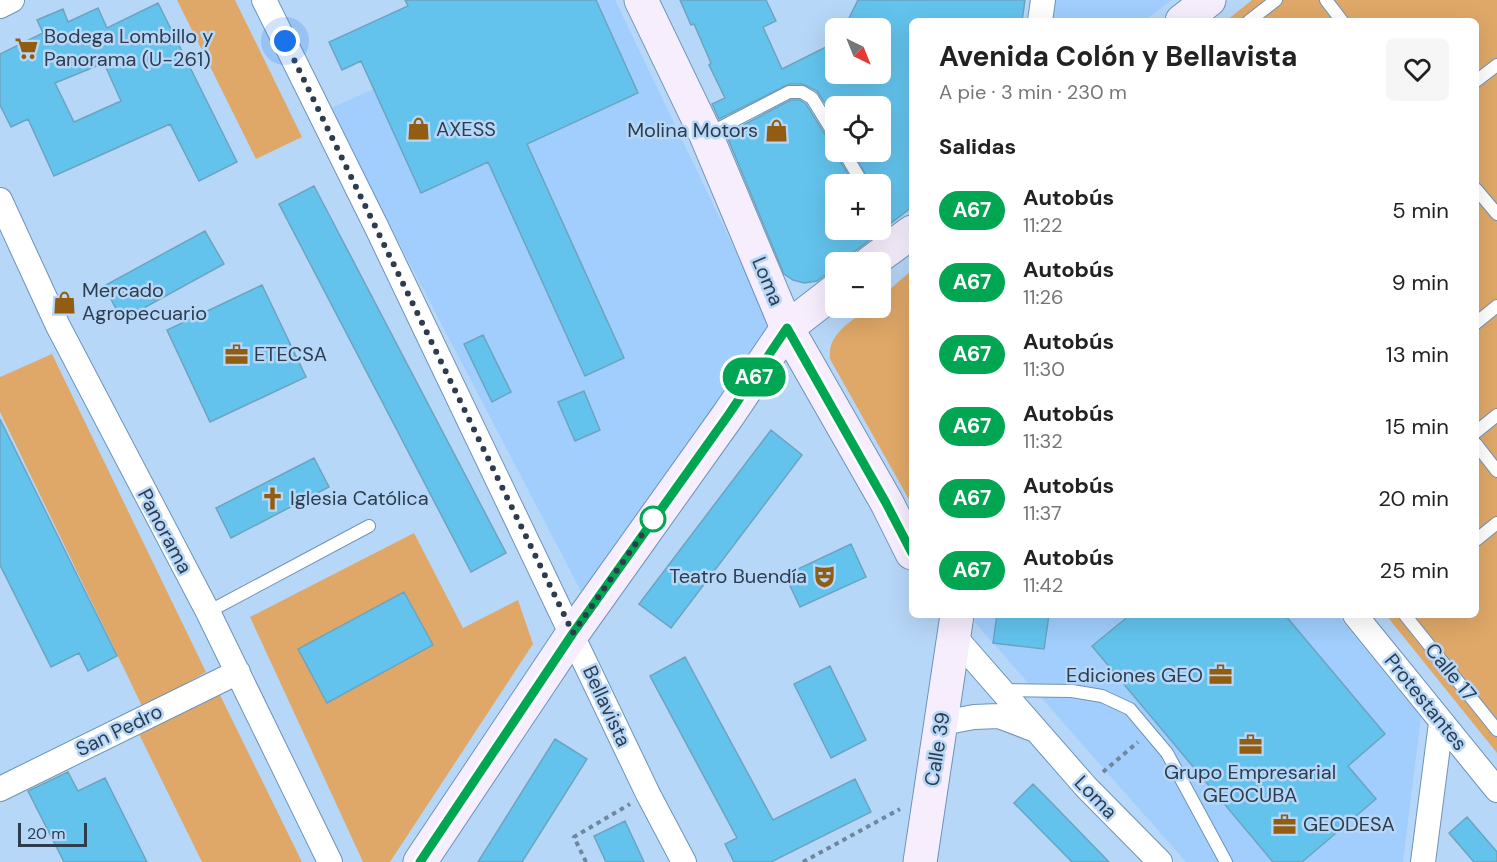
<!DOCTYPE html>
<html lang="es">
<meta charset="utf-8">
<style>
body{margin:0;font-family:"DM Sans",sans-serif;background:#f6f6f6;color:#222;height:100vh;display:flex;flex-direction:column;font-size:22px;white-space:nowrap}
*{box-sizing:border-box;margin:0}
p{font-size:20px;color:#767676}
.icon{flex:none;width:33px;height:33px;fill:none;stroke:currentColor;stroke-width:2;stroke-linecap:round;stroke-linejoin:round}
.map{position:relative;flex:1;overflow:hidden}
.side{position:absolute;left:909px;top:18px;width:570px;height:600px;display:flex;flex-direction:column;background:#fff;border-radius:9px;box-shadow:0 6px 24px #0002}
.side>*{flex:none}
.badge{padding:0 12px;border-radius:20px;font-size:21px;line-height:39px}
.needle{width:39px;rotate:137deg}
.buttons{position:absolute;left:825px;top:18px;display:grid;gap:12px}
.buttons a{display:grid;place-items:center;width:66px;height:66px;border-radius:9px;background:#fff;box-shadow:0 6px 24px #0002;font-size:30px}
.scale{position:absolute;left:18px;bottom:15px;width:69px;box-sizing:border-box;padding-left:6px;border:3px solid #2d3d4e;border-top:0;font-size:16px;line-height:21px;white-space:nowrap;color:#2d3d4e;-webkit-text-stroke:4px #b7d7f8;paint-order:stroke}
.you{position:absolute;width:30px;height:30px;margin:-15px;border:4px solid #fff;border-radius:50%;background:#1a73e8;box-shadow:0 0 0 9px #1a73e833}
.map>.badge{position:absolute;translate:-50% -50%;box-shadow:0 0 0 3px #fff}
h2{padding:0 30px;font-size:22px;line-height:54px}
.round{display:grid;place-items:center;flex:none;width:63px;height:63px;border-radius:9px;background:#f6f6f6}
.headline{display:flex;align-items:center;justify-content:space-between;height:102px;padding:0 30px}
h1{font-size:28px;font-weight:700;line-height:45px}
ul{padding:0;list-style:none}
li{display:flex;align-items:center;gap:18px;height:72px;padding:0 30px}
li div{flex:1}
li b{display:block;font-size:22px}
li em{font-style:normal}
li .badge{min-width:66px;font-weight:700;text-align:center}
.map>svg:first-child{display:block}
.built{fill:#a1cefd}
.green{fill:#dfa868}
.building{fill:#63c3ed;stroke:#6ca4bf;stroke-width:1.5;fill-rule:evenodd}
.lines{fill:none;stroke-linecap:round;stroke-linejoin:round}
.lane-casing{stroke:#6d93b9;stroke-width:14}
.street-casing{stroke:#6d93b9;stroke-width:26}
.secondary-casing{stroke:#6d93b9;stroke-width:35}
.path{stroke:#6e869e;stroke-width:4;stroke-dasharray:4.5 4.5;stroke-linecap:butt}
.lane{stroke:#fff;stroke-width:12}
.street{stroke:#fff;stroke-width:24}
.secondary{stroke:#f6eefd;stroke-width:33}
.line-casing{stroke:#fff;stroke-width:14}
.line{stroke:#00a651;stroke-width:9}
.walk{stroke:#2d3d4e;stroke-width:6;stroke-dasharray:0 10.8}
.stop-dot{fill:#fff;stroke:#00a651;stroke-width:3}
.labels{text-anchor:middle;stroke-width:5;stroke-linejoin:round;paint-order:stroke}
.poi-label{font-size:20px;fill:#2d3d4e;stroke:#b7d7f8;text-anchor:start}
.street-label{font-size:20px;fill:#2d3d4e;stroke:#b7d7f8}
</style>
<div class="map">
<svg width="1497" height="862" viewBox="0 0 1497 862">
<rect width="100%" height="100%" fill="#b7d7f8"/>
<path class="built" d="M 570,0 L 615,0 L 773,329 L 582,593 L 329,109 Z
M 1051,0 L 1172,0 L 1144,21 L 1047,21 Z
M 976,615 L 1337,615 L 1421,717 L 1403,862 L 1186,862 L 993,643 L 975,622 Z"/>
<path class="green" d="M 177,0 L 235,0 L 302,137 L 256,159 Z
M 1252,0 L 1497,0 L 1497,753 L 1386,615 L 1476,615 L 1476,21 L 1226,21 Z
M 912,270 L 912,502 L 911,503 L 830,359 C 827,334 851,322 868,308 L 880,308 L 881,297 Z
M 52,354 L 206,672 L 143,708 L 0,412 L 0,377 Z
M 414,533 L 463,628 L 518,600 L 533,644 L 390,862 L 363,862 L 250,617 Z
M 218,691 L 302,862 L 202,862 L 136,728 Z"/>
<path class="building" d="M 405,0 L 596,0 L 638,93 L 527,144 L 624,358 L 585,376 L 488,162 L 421,193 L 361,61 L 342,70 L 329,42 L 408,6 Z
M 680,0 L 766,0 L 776,21 L 763,27 L 782,69 L 836,42 L 836,74 L 880,74 L 880,28 L 844,28 L 858,0 L 1025,0 L 1022,21 L 912,21 L 912,207 L 841,262 L 836,262 L 836,267 L 817,281 L 804,283 L 793,280 L 784,274 L 726,134 L 791,100 L 800,100 L 806,104 L 829,141 L 836,145 L 837,156 L 854,184 L 836,184 L 836,230 L 880,230 L 880,184 L 871,184 L 853,152 L 880,152 L 880,106 L 836,106 L 836,120 L 817,91 L 803,84 L 789,84 L 719,119 L 712,104 L 725,98 L 709,65 L 711,63 L 694,24 L 691,25 Z
M 158,3 L 237,162 L 199,181 L 170,124 L 54,176 L 28,119 L 11,127 L 0,105 L 0,54 L 43,33 L 37,20 L 63,9 L 68,22 L 98,8 L 107,28 ZM 104,63 L 121,101 L 74,122 L 55,83 Z
M 314,186 L 506,553 L 471,572 L 279,204 Z
M 205,231 L 224,264 L 122,320 L 104,286 Z
M 262,285 L 306,377 L 210,422 L 167,330 Z
M 483,335 L 511,392 L 492,402 L 464,344 Z
M 584,391 L 600,430 L 575,441 L 558,402 Z
M 0,419 L 117,656 L 88,671 L 79,653 L 51,667 L 0,565 Z
M 771,430 L 802,455 L 671,628 L 639,604 Z
M 314,458 L 329,487 L 231,538 L 216,508 Z
M 851,544 L 866,577 L 800,607 L 785,575 Z
M 404,592 L 433,645 L 327,703 L 298,649 Z
M 997,615 L 1049,615 L 1044,649 L 993,643 Z
M 1130,615 L 1285,615 L 1385,734 L 1348,766 L 1376,799 L 1302,862 L 1273,862 L 1092,646 Z
M 685,657 L 773,820 L 855,779 L 871,812 L 771,862 L 734,862 L 725,844 L 737,838 L 650,676 Z
M 830,666 L 866,740 L 831,758 L 794,684 Z
M 555,739 L 587,759 L 522,862 L 478,862 Z
M 68,772 L 78,791 L 105,778 L 147,862 L 64,862 L 28,791 Z
M 1033,784 L 1046,797 L 1109,862 L 1072,862 L 1014,803 Z
M 1467,817 L 1497,852 L 1497,862 L 1474,862 L 1449,833 Z
M 625,821 L 644,862 L 606,862 L 594,836 Z"/>
<g class="lines">
<defs>
<path id="lane" d="M 1326,0 L 1342,21
M 1249,21 L 1276,0
M 1476,81 L 1497,65
M 708,134 L 789,92 L 802,92 L 812,98 L 836,137
M 844,152 L 863,184
M 1476,189 L 1497,214
M 1476,323 L 1497,306
M 1476,432 L 1497,415
M 1476,444 L 1497,471
M 1476,540 L 1497,523
M 208,612 L 369,526
M 1405,615 L 1497,730
M 1001,690 L 1072,691 L 1102,696 L 1130,709 L 1167,753 L 1226,862"/>
<path id="street" d="M 264,0 L 376,226 L 648,794 L 684,862
M 0,6 L 12,0
M 1040,21 L 1043,0
M 0,200 L 58,326 L 208,612 L 330,862
M 1355,615 L 1497,790
M 954,636 L 1086,787 L 1160,862
M 942,723 L 974,717 L 999,716 L 1033,729
M 0,789 L 238,672
M 1423,862 L 1441,723"/>
<path id="secondary" d="M 641,0 L 706,135 L 787,328 L 887,503 L 912,553
M 1182,21 L 1209,0
M 871,262 L 912,232
M 420,862 L 573,633 L 729,414 L 787,328 L 836,290
M 920,862 L 957,615"/>
</defs>
<use href="#lane" class="lane-casing"/>
<use href="#street" class="street-casing"/>
<use href="#secondary" class="secondary-casing"/>
<path class="path" d="M 1103,772 L 1138,742
M 586,862 L 574,837 L 630,804
M 803,862 L 900,809"/>
<use href="#lane" class="lane"/>
<use href="#street" class="street"/>
<use href="#secondary" class="secondary"/>
</g>
<g class="lines">
<defs>
<path id="line" d="M 420,862 L 573,633 L 729,414 L 787,328 L 886,503 L 912,553"/>
</defs>
<use href="#line" class="line-casing"/>
<use href="#line" class="line"/>
<path class="walk" d="M 285,41 L 573,633 L 653,519"/>
</g>
<defs>
<symbol id="supermarket-bare" viewBox="-9 -9 18 18"><path d="M-6-5.5h2.5l.6 2H6L4.5 2H-2.5L-4.4-4H-6ZM-1.5 3.2a1.3 1.3 0 1 0 .1 0ZM3 3.2a1.3 1.3 0 1 0 .1 0Z" fill="#925d11" stroke="#b7d7f8" stroke-width="2.5" paint-order="stroke"/></symbol>
<symbol id="shop-bare" viewBox="-9 -9 18 18"><path d="M-5-2.5h2.3a2.7 3.5 0 0 1 5.4 0H5L5.5 6h-11ZM-1.5-2.5h3a1.5 2.3 0 0 0-3 0Z" fill="#925d11" stroke="#b7d7f8" stroke-width="2.5" paint-order="stroke"/></symbol>
<symbol id="office-bare" viewBox="-9 -9 18 18"><path d="M-6-3h4V-5.5h4V-3h4V5H-6ZM-1-4.5V-3h2v-1.5ZM-6 0V1H6V0Z" fill="#925d11" stroke="#b7d7f8" stroke-width="2.5" paint-order="stroke"/></symbol>
<symbol id="church-bare" viewBox="-9 -9 18 18"><path d="M-1.2-6h2.4v3.5h3.3v2.4h-3.3V6h-2.4V-.1h-3.3v-2.4h3.3Z" fill="#925d11" stroke="#b7d7f8" stroke-width="2.5" paint-order="stroke"/></symbol>
<symbol id="theatre-bare" viewBox="-9 -9 18 18"><path d="M-5-5.5Q0-4 5-5.5V0Q5 5 0 6Q-5 5-5 0ZM-3.3-2.5H-1v1.5H-3.3ZM1-2.5H3.3v1.5H1ZM-2.8 1Q0 5.5 2.8 1Z" fill="#925d11" stroke="#b7d7f8" stroke-width="2.5" paint-order="stroke"/></symbol>
</defs>
<g fill-rule="evenodd">
<use href="#supermarket-bare" x="10" y="32" width="33" height="33"/>
<use href="#shop-bare" x="402" y="112" width="33" height="33"/>
<use href="#shop-bare" x="760" y="114" width="33" height="33"/>
<use href="#shop-bare" x="48" y="286" width="33" height="33"/>
<use href="#office-bare" x="220" y="338" width="33" height="33"/>
<use href="#church-bare" x="256" y="482" width="33" height="33"/>
<use href="#theatre-bare" x="808" y="560" width="33" height="33"/>
<use href="#office-bare" x="1204" y="658" width="33" height="33"/>
<use href="#office-bare" x="1234" y="728" width="33" height="33"/>
<use href="#office-bare" x="1268" y="808" width="33" height="33"/>
</g>
<circle class="stop-dot" cx="653" cy="519" r="12"/>
<g class="labels">
<g class="poi-label">
<text x="44" y="43">Bodega Lombillo y<tspan x="44" dy="23">Panorama (U-261)</tspan></text>
<text x="436" y="136">AXESS</text>
<text x="758" y="137" text-anchor="end">Molina Motors</text>
<text x="82" y="297">Mercado<tspan x="82" dy="23">Agropecuario</tspan></text>
<text x="254" y="361">ETECSA</text>
<text x="290" y="505">Iglesia Católica</text>
<text x="807" y="583" text-anchor="end">Teatro Buendía</text>
<text x="1203" y="682" text-anchor="end">Ediciones GEO</text>
<text x="1250" y="779" text-anchor="middle">Grupo Empresarial<tspan x="1250" dy="23">GEOCUBA</tspan></text>
<text x="1303" y="831">GEODESA</text>
</g>
<g class="street-label">
<text transform="translate(768 281) rotate(67)" y="7">Loma</text>
<text transform="translate(165 531) rotate(62)" y="7">Panorama</text>
<text transform="translate(1451 672) rotate(51)" y="7">Calle 17</text>
<text transform="translate(1426 702) rotate(51)" y="7">Protestantes</text>
<text transform="translate(607 706) rotate(65)" y="7">Bellavista</text>
<text transform="translate(119 730) rotate(-26)" y="7">San Pedro</text>
<text transform="translate(937 749) rotate(-81)" y="7">Calle 39</text>
<text transform="translate(1096 797) rotate(46)" y="7">Loma</text>
</g>
</g>
</svg>
<div class="buttons">
<a><svg class="needle" viewBox="-14 -14 28 28"><path d="M0-13l5 13h-10z" fill="#e53935"/><path d="M0 13l5-13h-10z" fill="#767676"/></svg></a>
<a><svg class="icon" aria-label="locate" viewBox="0 0 24 24"><circle cx="12" cy="12" r="6"/><path d="M12 2v4M12 18v4M2 12h4M18 12h4"/></svg></a>
<a>+</a>
<a>−</a>
</div>
<div class="scale">20 m</div>
<div class="you" style="left:285px;top:41px"></div>
<b class="badge" style="left:754px;top:377px;background:#00a651;color:#fff">A67</b>
<section class="side">
<div class="headline"><div><h1>Avenida Colón y Bellavista</h1><p>A pie · 3 min · 230 m</p></div><a class="round"><svg class="icon" aria-label="heart" viewBox="0 0 24 24"><path d="M12 20l-8-8c-3-5 5-10 8-4 3-6 11-1 8 4z"/></svg></a></div>
<h2>Salidas</h2>
<ul>
<li><span class="badge" style="background:#00a651;color:#fff">A67</span><div><b>Autobús</b><p>11:22</p></div><em>5 min</em></li>
<li><span class="badge" style="background:#00a651;color:#fff">A67</span><div><b>Autobús</b><p>11:26</p></div><em>9 min</em></li>
<li><span class="badge" style="background:#00a651;color:#fff">A67</span><div><b>Autobús</b><p>11:30</p></div><em>13 min</em></li>
<li><span class="badge" style="background:#00a651;color:#fff">A67</span><div><b>Autobús</b><p>11:32</p></div><em>15 min</em></li>
<li><span class="badge" style="background:#00a651;color:#fff">A67</span><div><b>Autobús</b><p>11:37</p></div><em>20 min</em></li>
<li><span class="badge" style="background:#00a651;color:#fff">A67</span><div><b>Autobús</b><p>11:42</p></div><em>25 min</em></li>
</ul>
</section>
</div>
